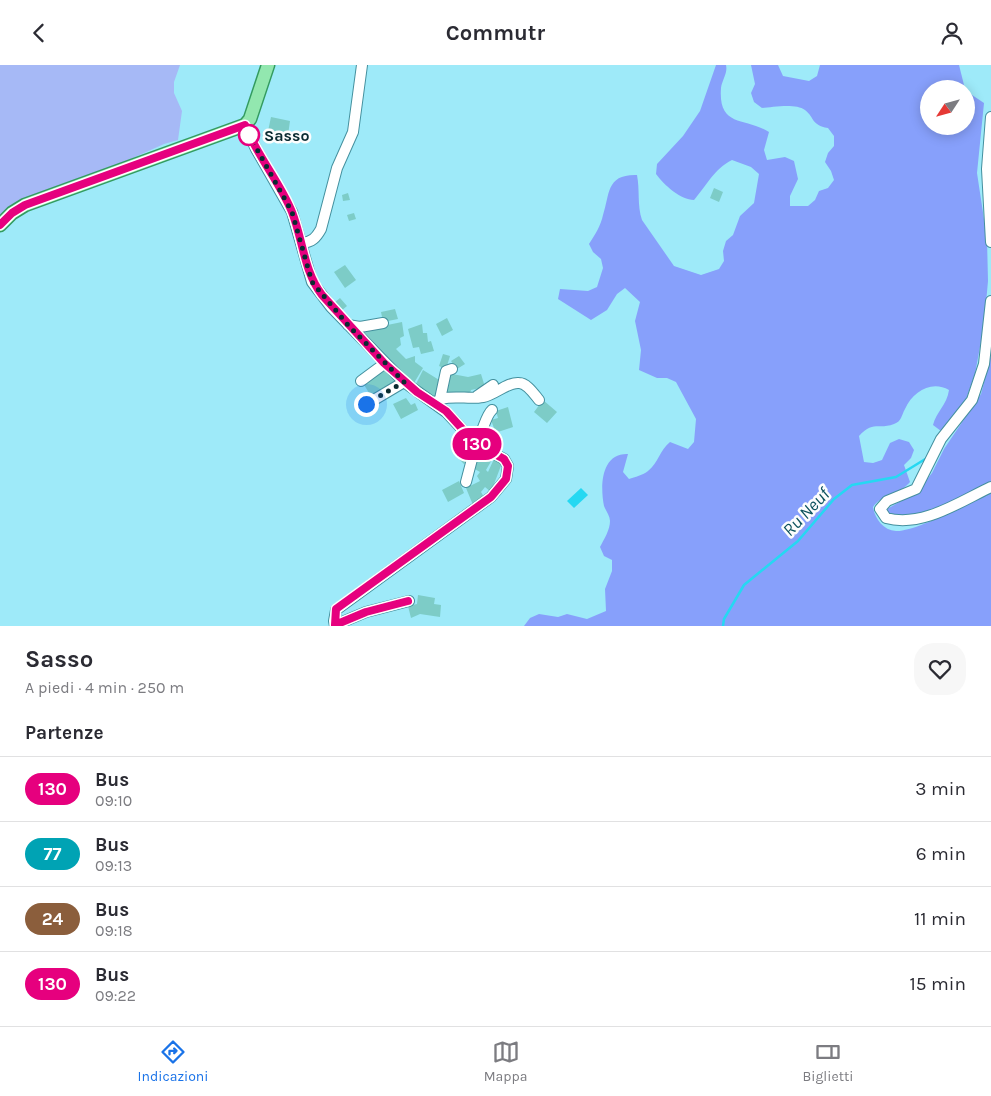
<!DOCTYPE html>
<html lang="it">
<meta charset="utf-8">
<style>
body{margin:0;font-family:Karla,sans-serif;background:#f7f7f7;color:#2b2b33;height:100vh;display:flex;flex-direction:column;font-size:19px;white-space:nowrap}
*{box-sizing:border-box;margin:0}
p{font-size:16px;color:#7c7c81}
.icon{flex:none;width:28px;height:28px;fill:none;stroke:currentColor;stroke-width:2;stroke-linecap:round;stroke-linejoin:round}
.map{position:relative;height:561px;overflow:hidden}
.side{display:flex;flex-direction:column;background:#fff;flex:1}
.side>*{flex:none}
.badge{padding:0 10px;border-radius:16px;font-size:18px;line-height:32px}
.needle{width:32px;rotate:234deg}
.fabs{position:absolute;left:920px;top:15px;display:grid;gap:10px}
.fabs a{display:grid;place-items:center;width:55px;height:55px;border-radius:50%;background:#fff;box-shadow:0 2px 12px #0003;font-size:25px}
.you{position:absolute;width:25px;height:25px;margin:-12px;border:4px solid #fff;border-radius:50%;background:#1a73e8;box-shadow:0 0 0 8px #1a73e833}
.map>.badge{position:absolute;translate:-50% -50%;box-shadow:0 0 0 2px #fff}
h2{padding:0 25px;font-size:19px;line-height:45px}
.round{display:grid;place-items:center;flex:none;width:52px;height:52px;border-radius:20px;background:#f7f7f7}
.overview{display:flex;align-items:center;justify-content:space-between;height:85px;padding:0 25px}
h1{font-size:24px;font-weight:700;line-height:38px}
ul{padding:0;list-style:none}
li{display:flex;align-items:center;gap:15px;height:65px;padding:0 25px;border-top:1px solid #e1e1e2}
li div{flex:1}
li b{display:block;font-size:19px}
li em{font-style:normal}
li .badge{min-width:55px;font-weight:700;text-align:center}
header{display:flex;justify-content:space-between;align-items:center;height:65px;padding:0 25px;background:#fff;font-size:22px;font-weight:700}
.dock{display:flex;justify-content:space-around;align-items:center;height:70px;border-top:1px solid #e1e1e2;background:#fff;font-size:14px;color:#7c7c81}
.dock a{display:grid;justify-items:center;gap:2px}
.dock .current{color:#1a73e8}
.map>svg:first-child{display:block}
.green{fill:#a6b9f6}
.forest{fill:#87a0fb}
.water{fill:#25d8f2}
.lines{fill:none;stroke-linecap:round;stroke-linejoin:round}
.stream{stroke:#25d8f2;stroke-width:2.5}
.building{fill:#7dccc7}
.minor-casing{stroke:#44909e;stroke-width:12}
.major-casing{stroke:#339b60;stroke-width:15}
.minor{stroke:#fff;stroke-width:10}
.major{stroke:#92e7af;stroke-width:12}
.line-casing{stroke:#fff;stroke-width:11}
.line{stroke:#e6007e;stroke-width:8}
.walk{stroke:#0a2b31;stroke-width:5;stroke-dasharray:0 9}
.stop-dot{fill:#fff;stroke:#e6007e;stroke-width:2.5}
.labels{text-anchor:middle;stroke-width:5;stroke-linejoin:round;paint-order:stroke}
.stop-label{font-size:16px;font-weight:bold;fill:#0a2b31;stroke:#fdfdfd;text-anchor:start}
.water-label{font-size:18px;font-style:italic;fill:#0f545f;stroke:#fdfdfd}
</style>
<header><svg class="icon" aria-label="back" viewBox="0 0 24 24"><path d="M15 5l-7 7 7 7"/></svg>Commutr<svg class="icon" aria-label="person" viewBox="0 0 24 24"><circle cx="12" cy="8" r="4"/><path d="M4 21q1-7 8-7t8 7"/></svg></header>
<div class="map">
<svg width="991" height="561" viewBox="0 0 991 561">
<rect width="100%" height="100%" fill="#9eeaf9"/>
<path class="green" d="M 0,0 L 180,0 L 174,17 L 174,28 L 182,46 L 178,75 L 164,79 L 0,153 Z"/>
<path class="forest" d="M 716,0 L 726,0 C 728,8 722,15 721,23 C 718,63 745,52 769,67 L 764,85 L 767,95 L 785,92 L 794,96 L 798,114 L 790,131 L 790,141 L 808,141 L 815,135 L 819,126 L 828,123 L 834,115 L 831,106 L 825,97 L 828,88 L 834,81 L 834,71 L 828,63 C 811,60 815,53 805,45 C 796,38 773,42 762,43 L 754,37 L 751,28 L 755,19 L 751,0 L 778,0 L 783,11 L 809,16 L 817,11 L 820,0 L 959,0 L 965,24 L 929,24 L 929,61 L 966,61 L 966,26 L 984,38 L 977,108 L 987,174 L 988,216 L 984,260 L 975,309 L 965,337 L 941,366 L 933,360 C 936,347 947,340 949,325 C 932,315 913,326 905,344 C 901,351 902,356 894,359 C 879,365 873,355 859,371 L 864,397 L 873,398 L 882,395 L 890,378 L 899,374 L 909,377 L 914,385 L 911,393 L 904,400 L 910,417 C 899,430 883,428 873,442 C 875,454 883,465 896,466 C 915,467 972,437 991,428 L 991,561 L 524,561 L 530,553 L 539,549 L 558,552 L 567,549 L 587,554 L 606,546 L 605,524 L 612,506 L 612,495 L 604,491 L 600,482 C 604,474 610,465 610,456 C 610,451 606,446 604,441 C 600,421 601,388 628,389 L 623,407 L 629,414 C 635,412 643,410 648,406 C 658,398 660,385 670,377 L 688,384 L 694,377 L 696,354 L 676,317 L 667,313 L 657,313 L 639,305 L 641,285 L 635,256 L 640,237 L 625,223 L 617,229 L 607,245 L 591,255 L 558,234 L 560,224 L 588,226 L 597,222 L 603,203 L 601,194 L 593,187 L 589,179 C 595,170 601,160 603,150 C 610,129 606,109 637,110 C 640,125 637,140 642,155 L 674,201 L 701,210 L 719,204 L 724,196 L 723,186 L 726,176 L 733,170 L 740,151 L 754,138 L 759,109 L 751,102 L 732,95 C 714,104 707,120 694,135 C 681,135 664,120 656,109 L 657,99 L 683,71 L 700,46 Z
M 991,290 L 991,416 C 965,429 917,458 889,449 L 887,444 L 917,427 L 932,408 L 944,384 L 981,329 Z"/>
<path class="water" d="M 581,423 L 588,430 L 574,443 L 567,436 Z"/>
<g class="lines">
<path class="stream" d="M 723,561 L 724,554 L 744,520 L 798,476 L 834,434 L 852,420 L 896,412 L 927,393"/>
</g>
<path class="building" d="M 271,52 L 290,56 L 288,70 L 268,66 Z
M 714,123 L 723,127 L 719,137 L 710,133 Z
M 348,128 L 350,135 L 343,136 L 342,130 Z
M 354,148 L 356,154 L 349,156 L 347,150 Z
M 345,200 L 356,215 L 345,223 L 334,207 Z
M 340,233 L 347,241 L 341,246 L 334,238 Z
M 395,244 L 398,254 L 383,257 L 381,247 Z
M 447,253 L 453,265 L 442,271 L 436,259 Z
M 402,257 L 404,271 L 400,273 L 401,280 L 396,284 L 406,294 L 415,291 L 415,297 L 423,303 L 414,318 L 400,310 L 358,266 Z
M 422,259 L 423,268 L 427,268 L 428,277 L 431,276 L 434,286 L 421,289 L 419,282 L 413,283 L 408,264 Z
M 443,289 L 450,291 L 446,304 L 439,301 Z
M 459,291 L 465,299 L 457,304 L 451,296 Z
M 384,302 L 398,317 L 372,333 L 363,318 Z
M 423,305 L 444,318 L 434,334 L 414,323 Z
M 447,308 L 468,312 L 481,309 L 485,322 L 471,325 L 469,331 L 441,331 Z
M 406,333 L 411,340 L 415,338 L 418,345 L 401,354 L 393,339 Z
M 543,335 L 557,347 L 547,358 L 534,347 Z
M 508,342 L 513,362 L 498,367 L 497,365 L 495,366 L 491,355 L 498,353 L 496,346 Z
M 462,381 L 473,391 L 464,399 L 454,389 Z
M 478,388 L 493,393 L 486,405 L 488,407 L 494,394 L 502,398 L 491,427 L 485,422 L 481,427 L 485,434 L 473,440 L 466,423 L 480,416 L 477,411 L 480,407 L 471,402 Z
M 459,416 L 464,428 L 448,437 L 442,425 Z
M 418,530 L 435,533 L 434,539 L 441,540 L 440,552 L 420,549 L 411,553 L 408,541 L 417,539 Z"/>
<g class="lines">
<defs>
<path id="minor" d="M 991,52 L 987,104 L 991,177
M 245,60 L 256,84 L 292,147 L 312,217 L 331,242 L 404,317 L 446,347 L 476,379 L 504,394 L 508,401 L 506,414 L 491,432 L 336,545 L 334,556 L 335,561
M 302,178 C 312,177 316,173 321,164 L 337,103 L 353,67 L 362,0
M 991,236 L 984,299 L 972,335 L 941,374 L 916,424 L 887,436 L 880,444 L 886,453 C 922,463 959,437 991,422
M 348,260 L 360,262 L 383,258
M 361,316 L 384,299
M 477,331 L 493,320
M 440,334 L 446,306 L 452,304
M 434,338 C 447,328 467,335 483,332 C 495,330 507,317 519,318 C 527,318 534,329 539,335
M 362,342 L 404,317
M 475,378 C 483,369 485,351 492,345
M 466,417 L 476,379
M 335,560 L 366,547 L 409,536"/>
<path id="major" d="M 0,160 L 12,148 L 25,140 L 245,60 L 250,54 L 268,0"/>
</defs>
<use href="#minor" class="minor-casing"/>
<use href="#major" class="major-casing"/>
<use href="#minor" class="minor"/>
<use href="#major" class="major"/>
</g>
<g class="lines">
<defs>
<path id="line" d="M 0,160 L 12,148 L 25,140 L 245,60 C 257,91 280,117 292,147 C 303,175 304,207 322,230 L 384,298 L 417,327 L 446,346 L 476,379 L 504,394 L 508,401 L 506,414 L 491,432 L 336,544 L 335,560 L 366,547 L 408,536"/>
</defs>
<use href="#line" class="line-casing"/>
<use href="#line" class="line"/>
<path class="walk" d="M 249,70 L 292,147 L 312,217 L 348,260 L 404,317 L 366,339"/>
</g>
<circle class="stop-dot" cx="249" cy="70" r="10"/>
<g class="labels">
<g class="stop-label">
<text x="264" y="76">Sasso</text>
</g>
<g class="water-label">
<text transform="translate(806 447) rotate(-46)" y="6">Ru Neuf</text>
</g>
</g>
</svg>
<div class="fabs">
<a><svg class="needle" viewBox="-14 -14 28 28"><path d="M0-13l5 13h-10z" fill="#e53935"/><path d="M0 13l5-13h-10z" fill="#7c7c81"/></svg></a>
</div>
<div class="you" style="left:366px;top:339px"></div>
<b class="badge" style="left:477px;top:379px;background:#e6007e;color:#fff">130</b>
</div>
<section class="side">
<div class="overview"><div><h1>Sasso</h1><p>A piedi · 4 min · 250 m</p></div><a class="round"><svg class="icon" aria-label="heart" viewBox="0 0 24 24"><path d="M12 20l-8-8c-3-5 5-10 8-4 3-6 11-1 8 4z"/></svg></a></div>
<h2>Partenze</h2>
<ul>
<li><span class="badge" style="background:#e6007e;color:#fff">130</span><div><b>Bus</b><p>09:10</p></div><em>3 min</em></li>
<li><span class="badge" style="background:#00a3b4;color:#fff">77</span><div><b>Bus</b><p>09:13</p></div><em>6 min</em></li>
<li><span class="badge" style="background:#8b5e3c;color:#fff">24</span><div><b>Bus</b><p>09:18</p></div><em>11 min</em></li>
<li><span class="badge" style="background:#e6007e;color:#fff">130</span><div><b>Bus</b><p>09:22</p></div><em>15 min</em></li>
</ul>
</section>
<nav class="dock">
<a class="current"><svg class="icon" aria-label="directions" viewBox="0 0 24 24"><path d="M12 3l9 9-9 9-9-9zM9 14v-3h6M13 9l2 2-2 2"/></svg>Indicazioni</a>
<a><svg class="icon" aria-label="map" viewBox="0 0 24 24"><path d="M3 6l6-2 6 2 6-2v14l-6 2-6-2-6 2zM9 4v14M15 6v14"/></svg>Mappa</a>
<a><svg class="icon" aria-label="tickets" viewBox="0 0 24 24"><path d="M3 7h18v10H3zM15 7v10"/></svg>Biglietti</a>
</nav>
